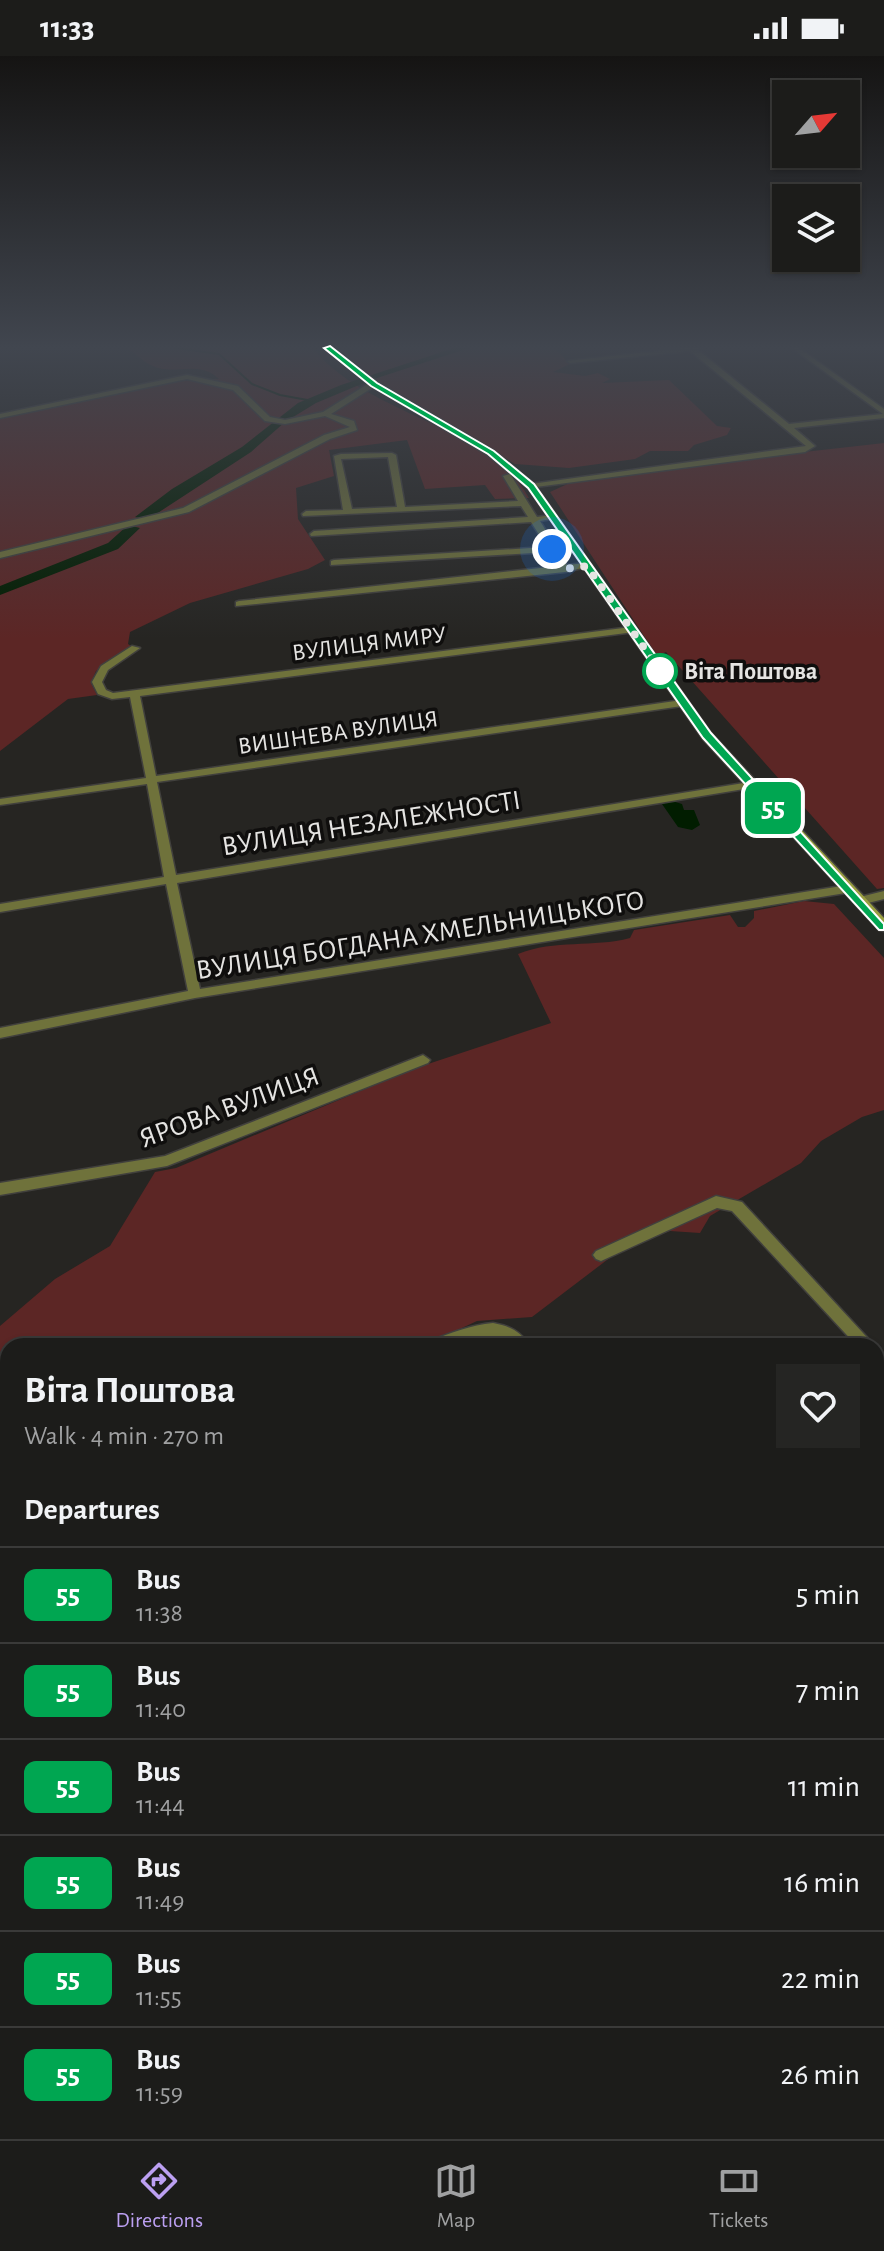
<!DOCTYPE html>
<meta charset="utf-8">
<style>
body{margin:0;font-family:"Alegreya Sans",sans-serif;background:#252523;color:#f1f3f6;height:100vh;display:flex;flex-direction:column;font-size:30px;white-space:nowrap}
*{box-sizing:border-box;margin:0}
p{font-size:26px;color:#a0a1a2}
.icon{flex:none;width:44px;height:44px;fill:none;stroke:currentColor;stroke-width:2;stroke-linecap:round;stroke-linejoin:round}
.map{position:relative;flex:1;overflow:hidden}
.drawer{position:absolute;left:0px;top:1282px;width:884px;height:802px;display:flex;flex-direction:column;background:#1c1c1a;border-radius:24px 24px 0 0;box-shadow:0 2px 6px #0004,0 0 0 2px #3a3a39}
.drawer>*{flex:none}
.badge{padding:0 16px;border-radius:12px;font-size:28px;line-height:52px}
.needle{width:52px;rotate:62deg}
.controls{position:absolute;left:772px;top:24px;display:grid;gap:16px}
.controls a{display:grid;place-items:center;width:88px;height:88px;border-radius:0px;background:#1c1c1a;box-shadow:0 2px 6px #0004,0 0 0 2px #3a3a39;font-size:40px}
.you{position:absolute;width:40px;height:40px;margin:-20px;border:6px solid #fff;border-radius:50%;background:#1a73e8;box-shadow:0 0 0 12px #1a73e833}
.map>.badge{position:absolute;translate:-50% -50%;box-shadow:0 0 0 4px #fff}
h2{padding:0 24px;font-size:30px;line-height:72px}
.round{display:grid;place-items:center;flex:none;width:84px;height:84px;border-radius:0px;background:#252523}
.overview{display:flex;align-items:center;justify-content:space-between;height:136px;padding:0 24px}
h1{font-size:38px;font-weight:600;line-height:60px}
ul{padding:0;list-style:none}
li{display:flex;align-items:center;gap:24px;height:96px;padding:0 24px;border-top:2px solid #3a3a39}
li div{flex:1}
li b{display:block;font-size:30px}
li em{font-style:normal}
li .badge{min-width:88px;font-weight:700;text-align:center}
.status{display:flex;justify-content:space-between;align-items:center;height:56px;padding:0 40px;background:#1c1c1a;direction:ltr}
.status svg{height:22px;fill:currentColor}
.tabs{display:flex;justify-content:space-around;align-items:center;height:112px;border-top:2px solid #3a3a39;background:#1c1c1a;font-size:22px;color:#a0a1a2}
.tabs a{display:grid;justify-items:center;gap:4px}
.tabs .selected{color:#bca0f2}
.map>svg:first-child{display:block}
.green{fill:#5c2625}
.water{fill:#011d00}
.lines{fill:none;stroke-linecap:round;stroke-linejoin:round}
.stream{stroke:#011d00;stroke-width:2}
.river{fill:#011d00;fill-rule:evenodd}
.street-casing{stroke:#41403d;stroke-width:3}
.secondary-casing{stroke:#41403d;stroke-width:3}
.street{fill:#6f723b;fill-rule:evenodd}
.secondary{fill:#999e40;fill-rule:evenodd}
.line{fill:#00a651;stroke:#fff;stroke-width:2}
.walk{stroke:#e5e4e2;stroke-width:8;stroke-dasharray:0 14.4}
.stop-dot{fill:#fff;stroke:#00a651;stroke-width:4}
.labels{text-anchor:middle;stroke-width:7;stroke-linejoin:round;paint-order:stroke}
.far-street-label{font-size:24px;fill:#e5e4e2;stroke:#0f0e0d}
.far-stop-label{font-size:24px;font-weight:bold;fill:#e5e4e2;stroke:#0f0e0d;text-anchor:start}
.street-label{font-size:28px;fill:#e5e4e2;stroke:#0f0e0d}
</style>
<div class="status"><b>11:33</b><svg viewBox="0 0 49 12"><path d="M0 12V9h3v3zM5 12V6h3v6zM10 12V3h3v9zM15 12V0h3v12zM26 1h20v11H26zM47 4h2v5h-2z"/></svg></div>
<div class="map">
<svg width="884" height="2083" viewBox="0 0 884 2083">
<rect width="100%" height="100%" fill="#262522"/>
<path class="green" d="M 126,292 L 313,292 C 364,358 490,370 529,442 L 495,443 L 485,429 L 425,433 L 407,384 L 329,394 L 334,420 L 296,432 L 298,463 L 325,504 L 308,513 L 190,547 L 130,576 L 128,588 L 131,590 L 96,615 L 91,627 L 97,639 L 68,643 L 0,695 L 0,363 L 168,326 L 219,323 C 199,303 174,320 153,310 C 143,306 135,297 126,292 Z
M 333,292 L 555,292 L 570,308 L 553,316 L 585,320 L 598,317 L 610,323 L 602,327 L 669,324 L 717,370 L 731,372 L 727,379 L 694,389 L 688,395 L 650,395 L 635,403 L 569,412 L 515,408 L 381,329 Z
M 884,387 L 884,832 L 877,833 L 666,596 L 657,600 L 550,436 L 574,425 L 644,414 Z
M 804,845 L 834,848 L 884,902 L 884,1054 L 862,1061 L 821,1085 L 801,1107 L 710,1160 L 700,1177 L 670,1175 L 628,1188 L 532,1261 L 477,1265 L 423,1290 L 8,1290 L 8,1485 L 0,1489 L 0,1270 L 55,1223 L 110,1190 L 155,1116 L 176,1112 L 413,1013 L 551,967 L 518,898 C 555,883 593,892 630,882 L 634,874 L 730,859 L 738,871 L 745,871 L 754,862 L 754,855 Z
M 8,1565 L 8,2076 L 202,2076 L 191,2083 L 0,2083 L 0,1569 Z"/>
<path class="water" d="M 672,745 L 682,748 L 684,754 L 694,754 L 700,769 L 692,774 L 678,771 L 662,748 Z"/>
<g class="lines">
<path class="stream" d="M 176,292 L 219,298 L 252,328 L 280,339 L 313,345"/>
<path class="river" d="M 454,292 L 469,292 L 371,324 L 316,347 L 285,366 L 251,396 L 147,464 L 135,461 L 172,433 L 242,391 L 298,347 L 341,329 Z
M 128,469 L 140,472 L 118,493 L 0,539 L 0,530 L 108,487 Z"/>
<defs>
<path id="street" d="M 683,292 L 702,292 L 698,294 L 789,368 L 883,358 L 792,292 L 799,292 L 884,353 L 884,362 L 794,372 L 815,390 L 805,396 L 528,432 L 528,428 L 531,428 L 806,390 L 690,295 L 570,307 L 567,305 Z
M 187,319 L 238,330 L 270,361 L 285,364 L 323,356 L 371,326 L 378,328 L 331,358 L 354,365 L 357,374 L 330,383 L 189,456 L 0,502 L 0,496 L 183,452 L 324,379 L 350,371 L 325,360 L 285,368 L 265,365 L 233,334 L 187,323 L 0,362 L 0,358 Z
M 392,397 L 396,399 L 405,451 L 518,445 L 503,420 L 510,418 L 537,461 L 553,459 L 557,462 L 540,465 L 567,509 L 587,507 L 591,510 L 565,516 L 236,550 L 236,546 L 239,545 L 559,510 L 550,496 L 331,509 L 331,505 L 334,504 L 547,491 L 531,466 L 311,480 L 310,478 L 314,475 L 528,461 L 521,450 L 303,460 L 302,458 L 306,455 L 343,454 L 334,400 L 341,398 ZM 388,401 L 397,451 L 352,453 L 341,403 Z
M 631,571 L 634,572 L 634,576 L 140,640 L 156,720 L 682,644 L 687,647 L 682,650 L 157,726 L 176,819 L 750,726 L 755,729 L 750,732 L 177,827 L 200,933 L 848,829 L 852,830 L 854,833 L 852,836 L 195,942 L 0,982 L 0,972 L 188,935 L 166,828 L 0,856 L 0,848 L 164,821 L 147,728 L 0,749 L 0,743 L 146,722 L 130,641 L 112,643 L 98,638 L 92,626 L 101,610 L 132,590 L 140,592 L 108,614 L 102,626 L 106,634 L 113,637 Z
M 884,835 L 884,843 L 860,849 L 854,845 L 856,842 Z
M 423,999 L 430,1004 L 428,1007 L 167,1110 L 0,1139 L 0,1127 L 165,1100 Z
M 716,1140 L 742,1146 L 875,1290 L 857,1290 L 732,1155 L 717,1152 L 601,1205 L 596,1203 L 593,1199 L 596,1195 Z
M 493,1267 C 509,1270 521,1275 529,1290 L 511,1290 L 500,1282 L 493,1281 L 469,1284 L 454,1290 L 428,1290 L 430,1285 C 451,1277 471,1269 493,1267 Z
M 876,1294 L 884,1298 L 884,1317 L 876,1313 Z
M 884,1365 L 884,1381 L 876,1383 L 876,1367 Z
M 8,1486 L 8,1504 L 0,1508 L 0,1490 Z
M 876,1769 L 884,1769 L 884,1791 L 876,1791 Z
M 8,1771 L 8,1793 L 0,1797 L 0,1775 Z
M 876,1921 L 884,1924 L 884,1961 L 876,1958 Z
M 190,2076 L 221,2076 L 218,2083 L 187,2083 Z"/>
<path id="secondary" d="M 324,292 L 332,292 L 377,326 L 494,395 L 534,428 L 711,677 L 884,862 L 884,875 L 879,874 L 703,683 L 528,432 L 488,399 L 371,330 Z"/>
</defs>
<use href="#street" class="street-casing"/>
<use href="#secondary" class="secondary-casing"/>
<use href="#street" class="street"/>
<use href="#secondary" class="secondary"/>
</g>
<linearGradient id="sky" x2="0" y2="1"><stop stop-color="#151413"/><stop offset="0.5" stop-color="#41464f"/><stop offset="1" stop-color="#41464f" stop-opacity="0"/></linearGradient>
<rect width="884" height="583" fill="url(#sky)"/>
<path class="line" d="M 330,290 L 377,327 L 494,395 L 534,428 L 711,677 L 884,868 L 884,874 L 879,874 L 703,682 L 528,432 L 488,398 L 371,330 L 324,292 Z"/>
<g class="lines">
<path class="walk" d="M 552,493 L 565,513 L 587,510 L 665,622 L 660,615"/>
</g>
<circle class="stop-dot" cx="660" cy="615" r="16"/>
<g class="labels">
<g class="far-street-label">
<text transform="translate(369 587) rotate(-7)" y="8">ВУЛИЦЯ МИРУ</text>
<text transform="translate(338 676) rotate(-8)" y="8">ВИШНЕВА ВУЛИЦЯ</text>
</g>
<g class="far-stop-label">
<text x="684" y="623">Віта Поштова</text>
</g>
<g class="street-label">
<text transform="translate(371 766) rotate(-9)" y="10">ВУЛИЦЯ НЕЗАЛЕЖНОСТІ</text>
<text transform="translate(420 878) rotate(-9)" y="10">ВУЛИЦЯ БОГДАНА ХМЕЛЬНИЦЬКОГО</text>
<text transform="translate(229 1050) rotate(-20)" y="10">ЯРОВА ВУЛИЦЯ</text>
</g>
</g>
</svg>
<div class="controls">
<a><svg class="needle" viewBox="-14 -14 28 28"><path d="M0-13l5 13h-10z" fill="#e53935"/><path d="M0 13l5-13h-10z" fill="#a0a1a2"/></svg></a>
<a><svg class="icon" aria-label="layers" viewBox="0 0 24 24"><path d="M12 4l9 5-9 5-9-5zM3 14l9 5 9-5"/></svg></a>
</div>
<div class="you" style="left:552px;top:493px"></div>
<b class="badge" style="left:773px;top:752px;background:#00a651;color:#fff">55</b>
<section class="drawer">
<div class="overview"><div><h1>Віта Поштова</h1><p>Walk · 4 min · 270 m</p></div><a class="round"><svg class="icon" aria-label="heart" viewBox="0 0 24 24"><path d="M12 20l-8-8c-3-5 5-10 8-4 3-6 11-1 8 4z"/></svg></a></div>
<h2>Departures</h2>
<ul>
<li><span class="badge" style="background:#00a651;color:#fff">55</span><div><b>Bus</b><p>11:38</p></div><em>5 min</em></li>
<li><span class="badge" style="background:#00a651;color:#fff">55</span><div><b>Bus</b><p>11:40</p></div><em>7 min</em></li>
<li><span class="badge" style="background:#00a651;color:#fff">55</span><div><b>Bus</b><p>11:44</p></div><em>11 min</em></li>
<li><span class="badge" style="background:#00a651;color:#fff">55</span><div><b>Bus</b><p>11:49</p></div><em>16 min</em></li>
<li><span class="badge" style="background:#00a651;color:#fff">55</span><div><b>Bus</b><p>11:55</p></div><em>22 min</em></li>
<li><span class="badge" style="background:#00a651;color:#fff">55</span><div><b>Bus</b><p>11:59</p></div><em>26 min</em></li>
</ul>
</section>
</div>
<nav class="tabs">
<a class="selected"><svg class="icon" aria-label="directions" viewBox="0 0 24 24"><path d="M12 3l9 9-9 9-9-9zM9 14v-3h6M13 9l2 2-2 2"/></svg>Directions</a>
<a><svg class="icon" aria-label="map" viewBox="0 0 24 24"><path d="M3 6l6-2 6 2 6-2v14l-6 2-6-2-6 2zM9 4v14M15 6v14"/></svg>Map</a>
<a><svg class="icon" aria-label="tickets" viewBox="0 0 24 24"><path d="M3 7h18v10H3zM15 7v10"/></svg>Tickets</a>
</nav>
